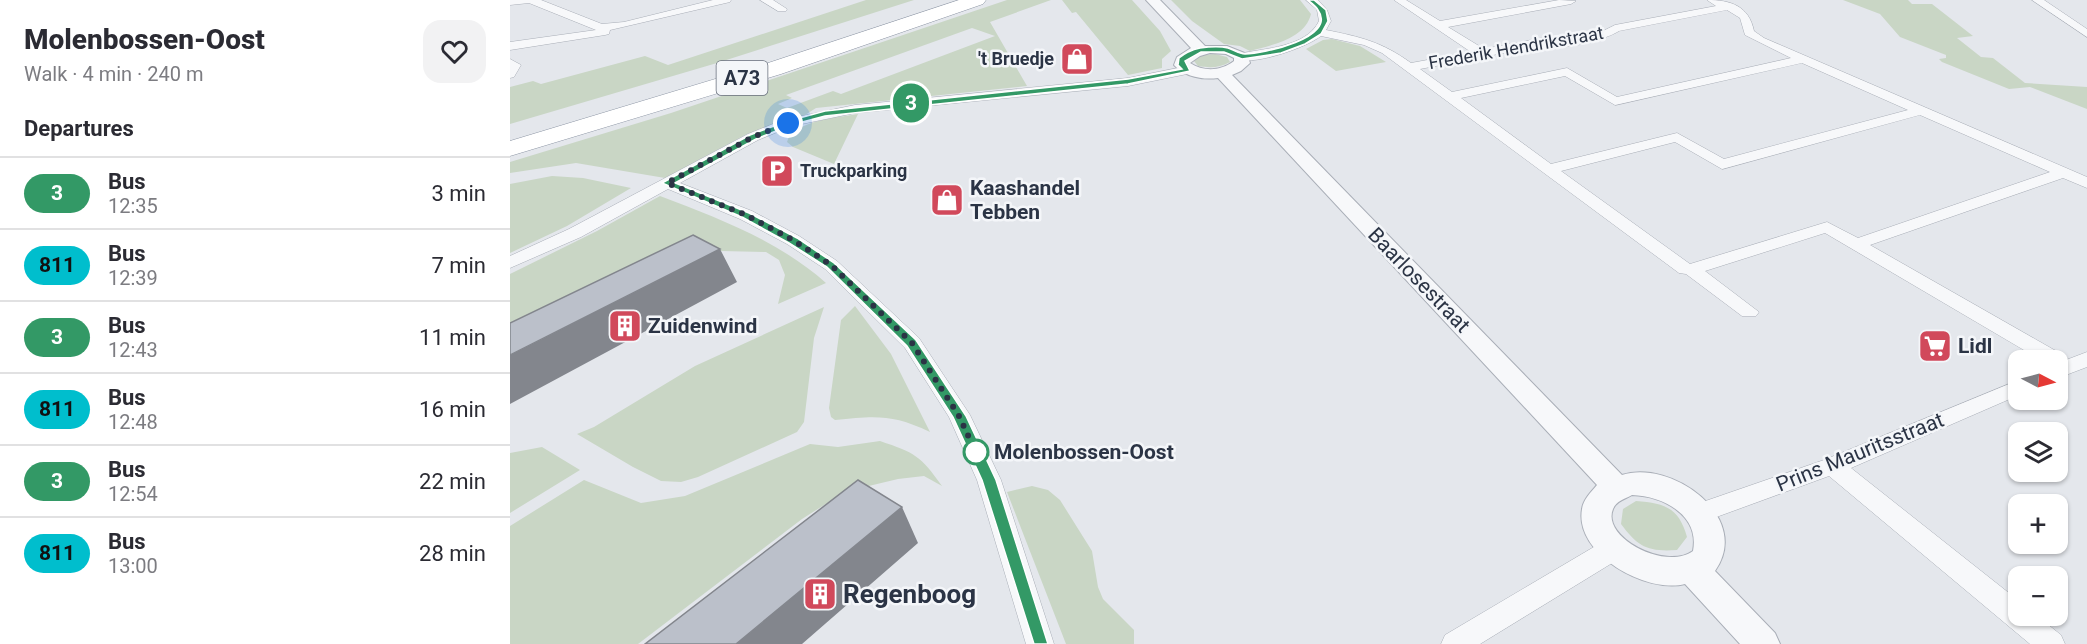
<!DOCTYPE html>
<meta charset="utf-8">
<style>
body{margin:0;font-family:Roboto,sans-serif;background:#f2f2f3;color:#2b2b33;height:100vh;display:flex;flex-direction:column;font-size:22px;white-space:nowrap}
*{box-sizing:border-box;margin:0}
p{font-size:20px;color:#7c7c81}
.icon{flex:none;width:33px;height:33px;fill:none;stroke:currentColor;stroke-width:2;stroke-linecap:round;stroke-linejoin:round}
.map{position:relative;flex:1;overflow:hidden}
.panel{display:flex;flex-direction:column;background:#fff;width:510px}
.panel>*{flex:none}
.badge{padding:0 12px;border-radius:20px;font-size:21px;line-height:39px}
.needle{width:39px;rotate:96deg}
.controls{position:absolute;left:1498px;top:350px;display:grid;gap:12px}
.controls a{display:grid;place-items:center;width:60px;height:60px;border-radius:12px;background:#fff;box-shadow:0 2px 4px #0004;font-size:30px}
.you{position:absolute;width:30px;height:30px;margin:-15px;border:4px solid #fff;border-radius:50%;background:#1a73e8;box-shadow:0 0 0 9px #1a73e833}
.map>.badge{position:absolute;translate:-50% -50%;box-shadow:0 0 0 3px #fff}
h2{padding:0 24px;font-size:22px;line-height:54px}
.round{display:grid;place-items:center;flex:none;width:63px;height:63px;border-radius:18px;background:#f2f2f3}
.summary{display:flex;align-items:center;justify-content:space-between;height:102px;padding:0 24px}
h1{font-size:28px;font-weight:800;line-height:45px}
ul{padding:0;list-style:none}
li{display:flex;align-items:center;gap:18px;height:72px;padding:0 24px;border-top:2px solid #e1e1e2}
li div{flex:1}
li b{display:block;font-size:22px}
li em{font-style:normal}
li .badge{min-width:66px;font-weight:700;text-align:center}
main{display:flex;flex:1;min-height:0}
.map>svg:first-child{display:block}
.green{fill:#c9d6c5;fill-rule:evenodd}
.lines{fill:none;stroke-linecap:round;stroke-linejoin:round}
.minor-casing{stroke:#a9aeb7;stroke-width:1}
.tertiary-casing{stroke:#a9aeb7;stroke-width:2}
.motorway-casing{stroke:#8b94a3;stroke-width:1}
.minor{fill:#f7f8fa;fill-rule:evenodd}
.tertiary{fill:#f7f8fa;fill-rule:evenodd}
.motorway{fill:#fff;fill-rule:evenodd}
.shaded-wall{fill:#83868d}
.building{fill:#bbc0ca;stroke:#83868d;stroke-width:1.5}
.line{fill:#396;stroke:#fff;stroke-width:1.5}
.walk{stroke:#2b3445;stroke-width:6;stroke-dasharray:0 10.8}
.stop-dot{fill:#fff;stroke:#396;stroke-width:3}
.labels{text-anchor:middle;stroke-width:5;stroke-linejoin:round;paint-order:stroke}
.far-street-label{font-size:18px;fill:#2b3445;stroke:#f4f6f9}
.far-poi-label{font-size:18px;font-weight:bold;fill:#2b3445;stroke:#f4f6f9;text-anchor:end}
.shield{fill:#f4f6f9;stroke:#676e7b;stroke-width:1.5}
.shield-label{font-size:20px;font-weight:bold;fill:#2b3445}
.poi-label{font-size:21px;font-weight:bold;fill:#2b3445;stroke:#f4f6f9;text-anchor:start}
.street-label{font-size:21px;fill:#2b3445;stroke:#f4f6f9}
.stop-label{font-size:21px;font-weight:bold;fill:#2b3445;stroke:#f4f6f9;text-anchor:start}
.near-poi-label{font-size:26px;font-weight:bold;fill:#2b3445;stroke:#f4f6f9;text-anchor:start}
</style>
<main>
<section class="panel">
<div class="summary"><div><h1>Molenbossen-Oost</h1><p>Walk · 4 min · 240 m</p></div><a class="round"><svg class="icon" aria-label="heart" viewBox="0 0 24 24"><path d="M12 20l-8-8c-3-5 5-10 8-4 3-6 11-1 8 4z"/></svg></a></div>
<h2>Departures</h2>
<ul>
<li><span class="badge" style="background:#396;color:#fff">3</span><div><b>Bus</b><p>12:35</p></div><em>3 min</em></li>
<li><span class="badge" style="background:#00becd;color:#111">811</span><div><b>Bus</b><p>12:39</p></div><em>7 min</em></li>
<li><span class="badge" style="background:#396;color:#fff">3</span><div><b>Bus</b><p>12:43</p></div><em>11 min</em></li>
<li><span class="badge" style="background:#00becd;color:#111">811</span><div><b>Bus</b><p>12:48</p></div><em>16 min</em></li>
<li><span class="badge" style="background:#396;color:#fff">3</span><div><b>Bus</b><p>12:54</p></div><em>22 min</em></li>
<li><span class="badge" style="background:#00becd;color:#111">811</span><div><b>Bus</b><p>13:00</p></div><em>28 min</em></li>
</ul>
</section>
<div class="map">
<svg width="1577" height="644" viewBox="0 0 1577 644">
<rect width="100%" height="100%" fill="#e4e7ec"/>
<path class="green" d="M 356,0 L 404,0 L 207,63 L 0,124 L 0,87 L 23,81 L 31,84 L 135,56 L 158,65 Z
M 497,0 L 541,0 L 480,22 L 517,86 L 306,108 L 295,115 L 237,134 L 155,178 L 66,163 L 0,173 L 0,162 L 161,113 ZM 462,28 L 485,36 L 331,94 L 323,91 L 277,108 L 268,104 L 282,98 L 276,95 Z
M 552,0 L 622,0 L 650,31 L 661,51 L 652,59 L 652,68 L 618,75 L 566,12 L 562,13 Z
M 661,0 L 790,0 L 801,14 C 795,39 762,45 740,51 L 730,46 L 714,44 L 682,21 Z
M 1333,0 L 1398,0 L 1402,4 L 1422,4 L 1463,36 L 1447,38 L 1471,57 L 1483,58 L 1515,83 L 1577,87 L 1577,109 L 1520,87 L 1499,89 L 1432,62 L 1429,59 L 1436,58 L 1436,55 L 1390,37 L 1370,14 Z
M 822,39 L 850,46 L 876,62 L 826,71 L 796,49 L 813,40 Z
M 705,54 L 717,57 L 720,62 C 709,68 700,68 688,66 L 684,61 L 691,55 Z
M 348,114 L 324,164 L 283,147 L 277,142 C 282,121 330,117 348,114 Z
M 42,176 L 73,178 L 121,188 L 57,226 L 0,253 L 0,184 Z
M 150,196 C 208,218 269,241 316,283 L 268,304 L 275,275 L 269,260 L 256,252 L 211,251 L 0,352 L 0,274 L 87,231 Z
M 345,306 L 381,354 L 420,432 C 382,414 366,416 325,420 L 321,417 L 319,408 L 331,320 Z
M 314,307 L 304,338 L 294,422 L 287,432 L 188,477 L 171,482 L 151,481 L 123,467 L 67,434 L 84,427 L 185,366 Z
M 370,441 C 405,453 410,455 432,486 L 414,476 L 388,479 L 342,490 L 322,500 L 292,519 L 128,644 L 0,644 L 0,526 L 74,480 L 131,503 L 175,496 L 300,444 L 328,447 Z
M 32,447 L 70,470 L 0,513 L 0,453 Z
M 522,486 L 538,490 L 550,500 L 582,551 L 588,587 L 593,599 L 624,630 L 624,644 L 556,644 L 497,492 Z
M 1126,501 C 1155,503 1169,508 1177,537 L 1167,550 C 1138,552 1128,547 1111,524 L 1113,509 Z"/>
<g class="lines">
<defs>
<path id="minor" d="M 0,0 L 31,0 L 92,24 L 114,22 L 203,0 L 221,0 L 220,2 L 100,30 L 99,34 L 95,35 L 0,50 L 0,42 L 86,30 L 19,3 L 0,5 Z
M 250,0 L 263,0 L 277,9 L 276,11 L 268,11 Z
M 796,0 L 808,0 L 817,10 L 821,21 L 816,30 C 851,37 872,42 901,63 L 961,52 L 884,0 L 896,0 L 930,21 L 1049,0 L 1066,1 L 1061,4 L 938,27 L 974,49 L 1037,37 L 1046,41 L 1091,32 L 1105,25 L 1206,6 L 1197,0 C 1221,0 1239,6 1244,31 L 1254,38 L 1577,177 L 1577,188 L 1553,178 L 1360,245 L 1553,355 L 1556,360 L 1577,352 L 1577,367 L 1548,378 L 1548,360 L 1531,360 L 1315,233 L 1195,271 L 1249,312 L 1246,316 L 1232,316 L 1176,274 L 1169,273 L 872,53 L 854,45 L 811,36 C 795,48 748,64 728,60 L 728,54 C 754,48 796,48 809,21 L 807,10 ZM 1217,10 L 1230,18 L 1235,35 L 1281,58 L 1107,97 L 1057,68 L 942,92 L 910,69 L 1035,45 C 1050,52 1095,40 1109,31 ZM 1292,63 L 1398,110 L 1214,159 L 1167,133 L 1041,164 L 951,98 L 1055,76 L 1105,105 ZM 1410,115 L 1540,172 L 1348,238 L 1317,222 L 1180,264 L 1051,171 L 1165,142 L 1212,169 Z
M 1522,0 L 1534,0 L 1577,29 L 1577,37 Z
M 0,59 L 11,65 L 4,77 L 0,78 Z
M 678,66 L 682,67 L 684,70 L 682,73 L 618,86 L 345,113 L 282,126 L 248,140 L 170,183 L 242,211 L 289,236 L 327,261 L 409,338 L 460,415 L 491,480 L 544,644 L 516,644 L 467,480 L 439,417 L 395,348 L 315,269 L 277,244 L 230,219 L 158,189 L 71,237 L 0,268 L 0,256 L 59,229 L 238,134 L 273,120 L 345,105 L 618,78 Z
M 1509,380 L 1509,395 L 1341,468 L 1509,601 L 1509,615 L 1526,615 L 1551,635 L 1555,644 L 1520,644 L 1319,476 L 1190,523 L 1181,520 L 1178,513 L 1181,506 L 1314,460 Z
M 1103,538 L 1112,541 L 1116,549 L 1112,557 L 970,644 L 931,644 L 935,635 L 1094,541 Z"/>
<path id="tertiary" d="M 636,0 L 650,0 L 695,46 L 717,46 L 737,54 L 740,63 L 731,71 L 722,75 L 1112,475 C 1161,459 1243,517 1205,571 L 1265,633 L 1270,644 L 1230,644 L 1175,584 C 1137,594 1064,554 1072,509 C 1073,500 1081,492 1087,485 L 708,78 C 693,80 675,77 664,65 L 667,57 L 681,48 ZM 700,53 L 716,54 L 724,58 L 724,61 C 711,71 694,72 680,63 L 690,56 ZM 1122,495 C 1153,496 1190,515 1183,551 C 1155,571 1091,537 1103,509 C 1106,501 1115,499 1122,495 Z"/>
<path id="motorway" d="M 449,0 L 476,0 L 473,4 L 271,74 L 0,156 L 0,141 L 255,64 Z"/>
</defs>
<use href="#minor" class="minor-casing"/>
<use href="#tertiary" class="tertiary-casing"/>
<use href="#motorway" class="motorway-casing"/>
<use href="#minor" class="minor"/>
<use href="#tertiary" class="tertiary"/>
<use href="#motorway" class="motorway"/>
</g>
<path class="shaded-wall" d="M 210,249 L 227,282 L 0,404 L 0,355 Z
M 392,507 L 408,543 L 292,644 L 226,644 Z"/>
<path class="building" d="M 183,235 L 210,249 L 0,355 L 0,323 Z
M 348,480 L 392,507 L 226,644 L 135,644 Z"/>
<path class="line" d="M 798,0 L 804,0 L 816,10 L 818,21 L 811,34 L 795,44 L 771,53 L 732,59 L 714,52 L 691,52 L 675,61 L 680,71 L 618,84 L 315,116 L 281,125 L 246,139 L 165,183 L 239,213 L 287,238 L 324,263 L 406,340 L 456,416 L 486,480 L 538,644 L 524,644 L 472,480 L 443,417 L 397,346 L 317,267 L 279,243 L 232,217 L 152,183 L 240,135 L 275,122 L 315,111 L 618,79 L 672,69 L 668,65 L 669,58 C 675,53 681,50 690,48 C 697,47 710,46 718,48 C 724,50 729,54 735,54 C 752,54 828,38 808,10 C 806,6 801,3 798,0 Z"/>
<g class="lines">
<path class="walk" d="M 278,123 L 243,137 L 157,183 L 236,215 L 283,240 L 321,265 L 402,343 L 449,416 L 469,459 L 466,452"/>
</g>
<defs>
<symbol id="shop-square" viewBox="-11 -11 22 22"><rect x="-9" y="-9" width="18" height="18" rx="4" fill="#d1495b" stroke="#f4f6f9"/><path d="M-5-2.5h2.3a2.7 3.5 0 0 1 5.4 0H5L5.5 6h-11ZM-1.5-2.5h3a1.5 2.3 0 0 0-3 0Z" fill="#fff"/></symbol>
<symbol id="parking-square" viewBox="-11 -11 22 22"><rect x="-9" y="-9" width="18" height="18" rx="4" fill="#d1495b" stroke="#f4f6f9"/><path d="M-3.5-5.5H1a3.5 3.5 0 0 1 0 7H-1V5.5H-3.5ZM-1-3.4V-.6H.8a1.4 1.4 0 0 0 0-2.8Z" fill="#fff"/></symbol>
<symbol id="building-square" viewBox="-11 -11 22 22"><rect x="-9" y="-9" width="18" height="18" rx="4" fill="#d1495b" stroke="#f4f6f9"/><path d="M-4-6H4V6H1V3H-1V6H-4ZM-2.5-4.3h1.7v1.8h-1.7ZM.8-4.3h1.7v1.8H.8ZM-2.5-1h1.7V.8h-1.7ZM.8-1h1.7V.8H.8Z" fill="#fff"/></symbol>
<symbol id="supermarket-square" viewBox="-11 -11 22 22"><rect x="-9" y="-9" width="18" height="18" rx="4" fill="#d1495b" stroke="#f4f6f9"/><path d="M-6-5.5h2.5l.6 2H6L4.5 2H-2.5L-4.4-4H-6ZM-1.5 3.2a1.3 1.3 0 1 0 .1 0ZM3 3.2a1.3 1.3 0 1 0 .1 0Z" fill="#fff"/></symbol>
</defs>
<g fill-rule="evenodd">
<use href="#shop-square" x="548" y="40" width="38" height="38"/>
<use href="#parking-square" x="248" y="152" width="38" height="38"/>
<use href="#shop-square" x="418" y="181" width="38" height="38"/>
<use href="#building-square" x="96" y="307" width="38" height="38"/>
<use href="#supermarket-square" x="1406" y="327" width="38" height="38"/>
<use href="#building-square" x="291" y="575" width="38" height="38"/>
</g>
<circle class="stop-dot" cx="466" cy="452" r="12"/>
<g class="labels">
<g class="far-street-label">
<text transform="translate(1006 48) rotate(-10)" y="6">Frederik Hendrikstraat</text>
</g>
<g class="far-poi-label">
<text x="544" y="65">'t Bruedje</text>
<text x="290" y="177" text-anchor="start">Truckparking</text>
</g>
<rect class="shield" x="206.5" y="61" width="51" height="34" rx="4.5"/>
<g class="shield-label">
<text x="232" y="85">A73</text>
</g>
<g class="poi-label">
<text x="460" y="195">Kaashandel<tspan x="460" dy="24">Tebben</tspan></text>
<text x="138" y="333">Zuidenwind</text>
<text x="1448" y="353">Lidl</text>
</g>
<g class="street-label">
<text transform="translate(909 280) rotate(46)" y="7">Baarlosestraat</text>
<text transform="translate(1350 452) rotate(-22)" y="7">Prins Mauritsstraat</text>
</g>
<g class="stop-label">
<text x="484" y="459">Molenbossen-Oost</text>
</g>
<g class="near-poi-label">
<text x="333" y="603">Regenboog</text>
</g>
</g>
</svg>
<div class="controls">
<a><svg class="needle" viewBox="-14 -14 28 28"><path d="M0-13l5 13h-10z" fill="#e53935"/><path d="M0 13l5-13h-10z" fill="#7c7c81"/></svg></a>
<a><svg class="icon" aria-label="layers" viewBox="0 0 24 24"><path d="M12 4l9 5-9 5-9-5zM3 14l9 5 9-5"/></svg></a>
<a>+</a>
<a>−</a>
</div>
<div class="you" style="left:278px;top:123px"></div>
<b class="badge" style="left:401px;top:103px;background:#396;color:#fff">3</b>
</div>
</main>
